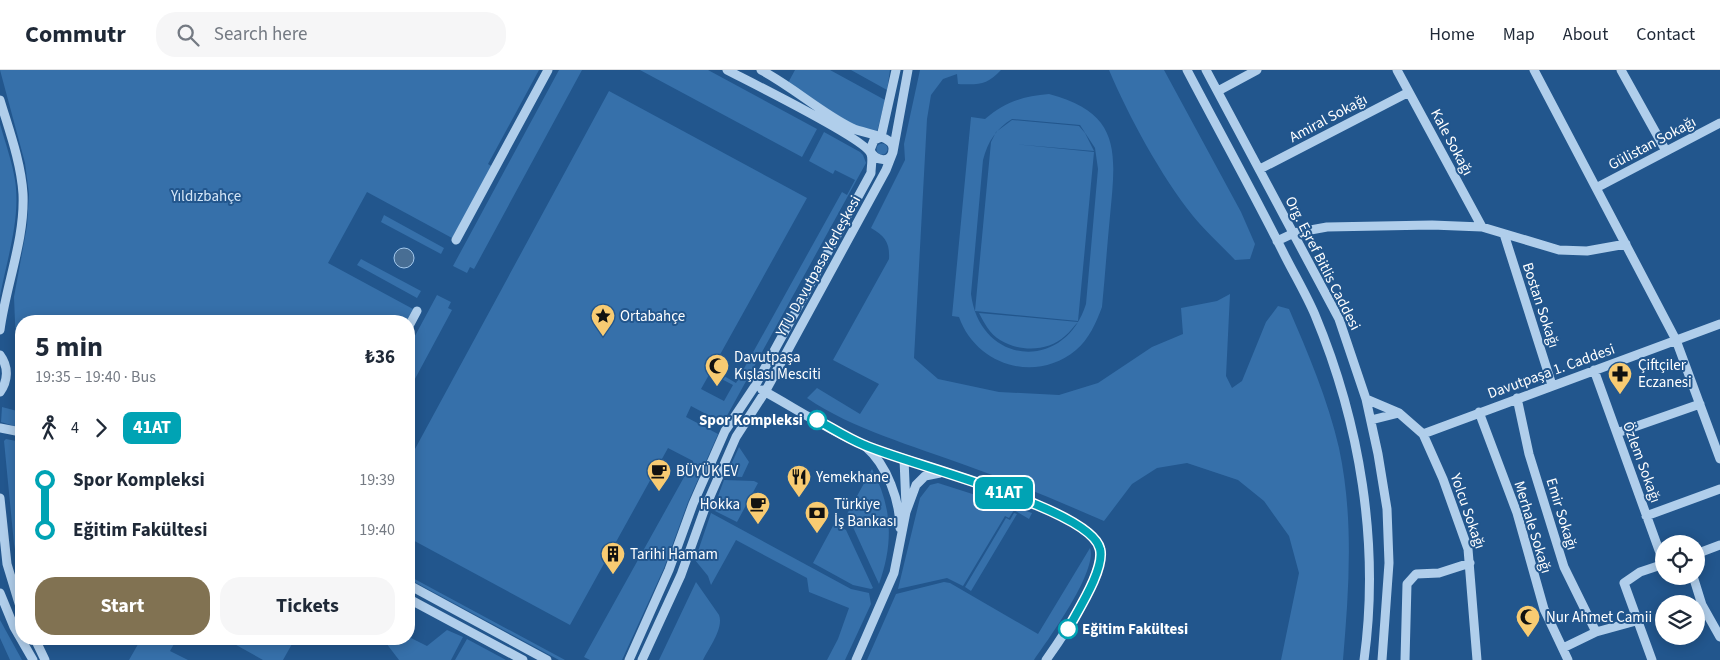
<!DOCTYPE html>
<meta charset="utf-8">
<style>
body{margin:0;font-family:"Source Sans 3",sans-serif;background:#f6f6f7;color:#1f2937;height:100vh;display:flex;flex-direction:column;font-size:19px;white-space:nowrap}
*{box-sizing:border-box;margin:0}
p{font-size:16px;color:#747a83}
.icon{flex:none;width:28px;height:28px;fill:none;stroke:currentColor;stroke-width:2;stroke-linecap:round;stroke-linejoin:round}
.map{position:relative;flex:1;overflow:hidden}
.panel{position:absolute;left:15px;top:245px;width:400px;height:330px;display:flex;flex-direction:column;background:#fff;border-radius:20px;box-shadow:0 2px 12px #0003}
.panel>*{flex:none}
.badge{padding:0 10px;border-radius:8px;font-size:18px;line-height:32px}
.buttons{position:absolute;left:1655px;top:465px;display:grid;gap:10px}
.buttons a{display:grid;place-items:center;width:50px;height:50px;border-radius:50%;background:#fff;box-shadow:0 2px 12px #0003;font-size:25px}
.map>.badge{position:absolute;translate:-50% -50%;box-shadow:0 0 0 2px #fff}
.legs{display:flex;align-items:center;gap:8px;height:55px;padding:0 20px;font-size:16px}
.legs p{margin-inline-start:auto}
.head{display:flex;align-items:center;justify-content:space-between;height:85px;padding:0 20px}
h1{font-size:28px;font-weight:700;line-height:38px}
.action{display:flex;gap:10px;margin-top:auto;padding:10px 20px}
.action a{flex:1;height:58px;border-radius:20px;background:#817252;color:#fff;font-size:20px;font-weight:700;line-height:58px;text-align:center}
.action a+a{background:#f6f6f7;color:#1f2937}
ul{padding:0 20px;list-style:none}
li{display:flex;align-items:center;gap:18px;height:50px;font-size:19px}
li i{display:grid;place-items:center;width:8px;height:100%;margin:0 6px;background:currentColor}
li i::after{content:'';width:12px;height:12px;margin:-6px;border:4px solid;border-radius:50%;background:#fff}
li p{margin-inline-start:auto}
li:first-child i{background:linear-gradient(#0000 50%,currentColor 0)}
li:last-child i{background:linear-gradient(currentColor 50%,#0000 0)}
header{display:flex;align-items:center;gap:30px;box-sizing:border-box;height:70px;padding:0 25px;background:#fff;border-bottom:1px solid #e0e1e3}
header strong{font-size:24px}
nav{display:flex;gap:28px;margin-inline-start:auto;font-size:18px}
.search{width:350px;height:45px;background:#f6f6f7;display:flex;align-items:center;gap:12px;box-sizing:border-box;padding:0 18px;border-radius:20px;color:#747a83;font-size:19px}
.map>svg:first-child{display:block}
.green{fill:#3670aa;fill-rule:evenodd}
.water{fill:#486e94;stroke:#a4c9ed}
.lines{fill:none;stroke-linecap:round;stroke-linejoin:round}
.minor{stroke:#b0ceeb;stroke-width:9}
.line-1-casing{stroke:#fff;stroke-width:11}
.line-1{stroke:#00a3b4;stroke-width:8}
.stop-1-dot{fill:#fff;stroke:#00a3b4;stroke-width:2.5}
.labels{text-anchor:middle;stroke-width:4;stroke-linejoin:round;paint-order:stroke}
.street-label{font-size:15px;fill:#fff;stroke:#22568d}
.park-label{font-size:15px;fill:#d5e7f8;stroke:#22568d}
.poi-label{font-size:15px;fill:#fff;stroke:#22568d;text-anchor:start}
.stop-label{font-size:15px;font-weight:bold;fill:#fff;stroke:#22568d;text-anchor:end}
</style>
<header>
<strong>Commutr</strong>
<div class="search"><svg class="icon" aria-label="search" viewBox="0 0 24 24"><circle cx="10" cy="10" r="6"/><path d="M15 15l6 6"/></svg>Search here</div>
<nav><a>Home</a><a>Map</a><a>About</a><a>Contact</a></nav>
</header>
<div class="map">
<svg width="1720" height="590" viewBox="0 0 1720 590">
<rect width="100%" height="100%" fill="#22568d"/>
<path class="green" d="M 0,0 L 539,0 L 488,94 L 493,97 L 452,168 L 367,122 L 328,193 L 413,239 L 407,251 L 21,251 L 21,277 L 16,276 L 14,227 L 27,156 L 29,124 L 25,93 Z
M 559,0 L 582,0 L 474,199 L 470,197 L 467,203 L 453,196 Z
M 640,0 L 708,0 L 817,59 L 802,87 Z
M 795,0 L 830,0 L 885,30 L 877,62 L 853,55 L 788,13 Z
M 851,0 L 890,0 L 887,20 Z
M 920,0 L 1001,0 C 987,15 979,15 958,14 L 957,4 L 943,9 L 931,25 L 927,49 L 914,288 L 938,309 L 999,322 L 1059,325 L 1098,313 L 1152,277 L 1183,264 L 1181,238 L 1217,231 L 1230,224 L 1226,306 L 1232,318 L 1242,311 L 1266,252 L 1278,236 L 1289,239 C 1308,283 1328,330 1339,378 C 1354,448 1349,519 1343,590 L 1281,590 L 1299,503 L 1289,466 L 1264,431 L 1238,410 L 1187,393 L 1157,398 L 1132,414 L 1104,451 C 1058,431 1012,412 965,395 C 914,376 852,359 807,328 L 817,318 L 860,344 L 879,314 L 833,290 L 889,189 C 890,173 885,166 871,158 L 905,90 L 904,74 Z
M 1109,0 L 1164,0 L 1241,142 L 1255,174 L 1250,189 L 1235,190 C 1221,175 1205,161 1193,146 C 1161,106 1129,47 1109,0 Z
M 609,21 L 807,128 L 712,299 L 736,313 L 842,122 L 847,125 L 855,110 L 835,100 L 833,104 L 809,91 L 824,62 L 860,82 L 863,85 L 866,93 L 723,353 L 691,336 L 686,347 L 718,364 L 688,432 L 664,498 L 622,590 L 590,590 L 584,587 L 693,391 L 668,378 L 570,555 L 409,468 L 409,390 ZM 710,303 L 733,315 L 724,331 L 701,319 Z
M 1049,24 C 1122,43 1116,83 1110,146 C 1107,176 1105,207 1102,237 C 1096,253 1089,269 1076,280 C 1035,314 976,295 959,247 L 952,246 L 971,47 L 985,49 C 1005,32 1023,26 1049,24 ZM 1012,49 L 1080,55 L 1095,78 L 1098,99 L 1086,234 C 1065,302 980,296 971,224 L 983,90 C 988,71 996,59 1012,49 Z
M 1012,50 L 1079,56 L 1085,63 L 1094,81 L 1013,74 L 1094,82 L 1078,251 L 975,241 L 991,72 L 996,62 Z
M 0,54 C 5,72 12,91 15,110 C 21,148 7,189 0,226 Z
M876.5 79a5.5 5.5 0 1 1 11 0a5.5 5.5 0 1 1-11 0Z
M 384,145 L 444,178 L 441,184 L 381,152 Z
M 361,189 L 421,221 L 417,228 L 357,195 Z
M 437,225 L 451,232 L 448,238 L 452,240 L 409,320 L 409,277 Z
M 979,243 L 1078,252 C 1074,256 1070,262 1065,266 C 1048,282 1019,282 1000,270 C 990,264 984,253 979,243 Z
M 2,337 L 21,342 L 21,358 L 1,352 Z
M 6,369 L 21,372 L 21,512 L 14,474 L 4,371 Z
M 739,377 L 749,392 L 742,407 L 726,406 Z
M 872,399 C 892,436 894,473 879,514 L 847,444 Z
M 724,410 L 754,411 L 758,413 L 737,452 L 713,440 Z
M 938,413 L 1032,443 L 1029,449 L 1014,440 L 1009,448 L 1005,446 L 963,516 L 947,508 L 898,519 L 920,428 L 930,415 Z
M 711,443 L 851,519 L 869,523 L 871,534 L 845,590 L 827,590 L 838,569 L 849,538 L 809,522 L 807,508 L 736,470 L 711,515 L 708,506 L 695,490 Z
M 1014,443 L 1017,444 L 971,521 L 965,517 L 1006,448 L 1010,450 Z
M 834,454 L 846,460 L 873,518 L 871,519 L 853,515 L 813,493 Z
M 1090,478 C 1098,501 1048,570 1034,590 L 867,590 L 896,524 L 944,512 L 950,513 L 1038,564 Z
M 409,506 L 565,590 L 559,590 L 409,509 Z
M 696,512 L 719,545 C 724,558 709,578 703,590 L 659,590 Z
M 0,550 L 22,590 L 10,590 L 0,568 Z
M 447,560 L 463,567 L 451,590 L 399,590 L 383,569 L 409,567 L 427,576 Z
M 141,569 L 165,569 L 174,574 L 170,581 L 188,590 L 129,590 Z
M 230,569 L 283,569 L 292,574 L 283,590 L 263,590 L 229,571 Z
M 467,569 L 506,590 L 455,590 Z"/>
<path class="water" d="M394 188a10 10 0 1 1 20 0a10 10 0 1 1-20 0Z"/>
<g class="lines">
<path class="minor" d="M 761,0 C 793,17 820,42 852,58 C 863,64 894,65 893,79 C 893,94 874,92 870,80 L 874,70 L 881,67
M 1187,0 C 1219,61 1253,122 1284,184 C 1294,204 1306,224 1315,245 C 1360,353 1380,474 1364,590
M 1206,0 L 1339,249 L 1366,329 L 1378,384 L 1387,439 L 1389,493 L 1382,590
M 1397,0 L 1482,157
M 1534,0 L 1676,270 L 1720,389
M 1621,0 L 1666,81
M 1218,21 L 1257,0
M 0,30 C 9,60 21,92 23,124 C 25,169 6,215 0,260
M 881,67 L 896,0
M 1260,99 L 1409,22
M 1596,118 L 1720,53
M 1504,164 L 1552,315
M 456,170 L 548,0
M 1277,171 L 1294,163 L 1327,157 L 1432,155 L 1482,157 L 1559,180 L 1587,181 L 1626,174
M 409,256 L 417,241
M 0,285 C 9,297 8,311 0,322
M 1594,300 L 1664,494 L 1640,502 L 1624,513 L 1652,590
M 762,320 C 795,338 831,362 866,376 C 907,392 1087,439 1099,476 C 1108,501 1061,569 1046,590
M 1517,328 L 1529,384 L 1564,497 L 1596,562
M 1366,329 L 1399,343 L 1423,364 L 1443,409 L 1468,479 L 1477,590
M 1479,342 L 1517,443 L 1544,539 L 1568,590
M 1371,350 L 1399,343
M 0,358 L 21,362
M 1617,363 L 1700,334
M 1423,364 L 1720,254
M 866,377 C 887,395 900,431 900,458
M 904,389 L 906,436
M 0,428 L 7,494 L 21,540
M 1646,446 L 1720,419
M 1696,484 L 1720,475
M 1693,506 L 1702,535 L 1720,567
M 409,515 L 547,590
M 0,523 L 14,557 L 33,590
M 409,529 L 523,590
M 35,569 L 45,590
M 1563,578 L 1596,562 L 1636,551
M 629,590 L 669,500 L 693,434 L 725,361 L 755,316 L 871,103 C 871,97 873,89 871,84 C 866,69 748,11 727,0
M 642,590 L 681,505 L 705,438 L 736,367 L 765,322 L 886,100 L 893,82 L 908,0
M 856,590 L 894,503 L 906,442 L 916,415 L 925,406 L 940,403
M 1405,590 L 1407,514 L 1416,504 L 1439,503 L 1470,493"/>
</g>
<g class="lines">
<defs>
<path id="line-1" d="M 817,350 C 832,358 847,368 864,375 C 906,394 1091,438 1100,479 C 1105,499 1078,540 1068,559"/>
</defs>
<use href="#line-1" class="line-1-casing"/>
<use href="#line-1" class="line-1"/>
</g>
<defs>
<symbol id="sight-pin" viewBox="-11 -11 22 30"><path d="M0 17L-7.5 6A9.5 9.5 0 1 1 7.5 6Z" fill="#f8cb72" stroke="#22568d"/><path d="M0-6L1.8-2.2L6-1.7L2.9 1.2L3.7 5.4L0 3.3L-3.7 5.4L-2.9 1.2L-6-1.7L-1.8-2.2Z" fill="#111"/></symbol>
<symbol id="mosque-pin" viewBox="-11 -11 22 30"><path d="M0 17L-7.5 6A9.5 9.5 0 1 1 7.5 6Z" fill="#f8cb72" stroke="#22568d"/><path d="M3.5-4.9A6 6 0 1 0 3.5 4.9A5 5 0 1 1 3.5-4.9Z" fill="#111"/></symbol>
<symbol id="pharmacy-pin" viewBox="-11 -11 22 30"><path d="M0 17L-7.5 6A9.5 9.5 0 1 1 7.5 6Z" fill="#f8cb72" stroke="#22568d"/><path d="M-2-6h4v4h4v4h-4v4h-4v-4h-4v-4h4Z" fill="#111"/></symbol>
<symbol id="cafe-pin" viewBox="-11 -11 22 30"><path d="M0 17L-7.5 6A9.5 9.5 0 1 1 7.5 6Z" fill="#f8cb72" stroke="#22568d"/><path d="M-5.5-4.5H6V0H3Q3 3.5 0 3.5H-2.5Q-5.5 3.5-5.5 0ZM3-3.2v2h1.7v-2ZM-6 4.5H4V6H-6Z" fill="#111"/></symbol>
<symbol id="restaurant-pin" viewBox="-11 -11 22 30"><path d="M0 17L-7.5 6A9.5 9.5 0 1 1 7.5 6Z" fill="#f8cb72" stroke="#22568d"/><path d="M-5-6h1v4h1v-4h1v4h1v-4h1v5L-1.5 .5V6h-2V.5L-5-1ZM5-6V6H3V1.5H1.5Q1.5-4 5-6Z" fill="#111"/></symbol>
<symbol id="bank-pin" viewBox="-11 -11 22 30"><path d="M0 17L-7.5 6A9.5 9.5 0 1 1 7.5 6Z" fill="#f8cb72" stroke="#22568d"/><path d="M-6-4H6V4H-6ZM0-2.3a2.3 2.3 0 1 0 0 4.6a2.3 2.3 0 1 0 0-4.6Z" fill="#111"/></symbol>
<symbol id="building-pin" viewBox="-11 -11 22 30"><path d="M0 17L-7.5 6A9.5 9.5 0 1 1 7.5 6Z" fill="#f8cb72" stroke="#22568d"/><path d="M-4-6H4V6H1V3H-1V6H-4ZM-2.5-4.3h1.7v1.8h-1.7ZM.8-4.3h1.7v1.8H.8ZM-2.5-1h1.7V.8h-1.7ZM.8-1h1.7V.8H.8Z" fill="#111"/></symbol>
</defs>
<g fill-rule="evenodd">
<use href="#sight-pin" x="589" y="232" width="28" height="38"/>
<use href="#mosque-pin" x="703" y="282" width="28" height="38"/>
<use href="#pharmacy-pin" x="1606" y="290" width="28" height="38"/>
<use href="#cafe-pin" x="645" y="387" width="28" height="38"/>
<use href="#restaurant-pin" x="785" y="393" width="28" height="38"/>
<use href="#cafe-pin" x="744" y="420" width="28" height="38"/>
<use href="#bank-pin" x="803" y="429" width="28" height="38"/>
<use href="#building-pin" x="599" y="470" width="28" height="38"/>
<use href="#mosque-pin" x="1514" y="533" width="28" height="38"/>
</g>
<g class="stop-1-dot">
<circle cx="817" cy="350" r="9"/>
<circle cx="1068" cy="559" r="9"/>
</g>
<g class="labels">
<g class="street-label">
<text transform="translate(1328 48) rotate(-28)" y="5">Amiral Sokağı</text>
<text transform="translate(1452 72) rotate(62)" y="5">Kale Sokağı</text>
<text transform="translate(1652 73) rotate(-28)" y="5">Gülistan Sokağı</text>
<text transform="translate(1323 193) rotate(63)" y="5">Org. Eşref Bitlis Caddesi</text>
<text transform="translate(818 196) rotate(-61)" y="5">YTU Davutpasa Yerleşkesi</text>
<text transform="translate(1541 235) rotate(72)" y="5">Bostan Sokağı</text>
<text transform="translate(1551 301) rotate(-20)" y="5">Davutpaşa 1. Caddesi</text>
<text transform="translate(1642 392) rotate(70)" y="5">Özlem Sokağı</text>
<text transform="translate(1468 441) rotate(71)" y="5">Yolcu Sokağı</text>
<text transform="translate(1562 444) rotate(73)" y="5">Emir Sokağı</text>
<text transform="translate(1533 457) rotate(73)" y="5">Merhale Sokağı</text>
</g>
<g class="park-label">
<text x="206" y="131">Yıldızbahçe</text>
</g>
<g class="poi-label">
<text x="620" y="251">Ortabahçe</text>
<text x="734" y="292">Davutpaşa<tspan x="734" dy="17">Kışlası Mesciti</tspan></text>
<text x="1638" y="300">Çiftçiler<tspan x="1638" dy="17">Eczanesi</tspan></text>
<text x="676" y="406">BÜYÜK EV</text>
<text x="816" y="412">Yemekhane</text>
<text x="740" y="439" text-anchor="end">Hokka</text>
<text x="834" y="439">Türkiye<tspan x="834" dy="17">İş Bankası</tspan></text>
<text x="630" y="489">Tarihi Hamam</text>
<text x="1546" y="552">Nur Ahmet Camii</text>
</g>
<g class="stop-label">
<text x="803" y="355">Spor Kompleksi</text>
<text x="1082" y="564" text-anchor="start">Eğitim Fakültesi</text>
</g>
</g>
</svg>
<div class="buttons">
<a><svg class="icon" aria-label="locate" viewBox="0 0 24 24"><circle cx="12" cy="12" r="6"/><path d="M12 2v4M12 18v4M2 12h4M18 12h4"/></svg></a>
<a><svg class="icon" aria-label="layers" viewBox="0 0 24 24"><path d="M12 4l9 5-9 5-9-5zM3 14l9 5 9-5"/></svg></a>
</div>
<b class="badge" style="left:1004px;top:423px;background:#00a3b4;color:#fff">41AT</b>
<section class="panel">
<div class="head"><div><h1>5 min</h1><p>19:35 – 19:40 · Bus</p></div><b>₺36</b></div>
<div class="legs"><svg class="icon" aria-label="walk" viewBox="0 0 24 24"><circle cx="13" cy="4" r="2"/><path d="M13 8l-2 6 4 7M11 14l-3 7M7 12l3-4h3l4 4"/></svg>4<svg class="icon" aria-label="forward" viewBox="0 0 24 24"><path d="M9 5l7 7-7 7"/></svg><b class="badge" style="background:#00a3b4;color:#fff">41AT</b></div>
<ul>
<li><i style="color:#00a3b4"></i><b>Spor Kompleksi</b><p>19:39</p></li>
<li><i style="color:#00a3b4"></i><b>Eğitim Fakültesi</b><p>19:40</p></li>
</ul>
<div class="action"><a>Start</a><a>Tickets</a></div>
</section>
</div>
